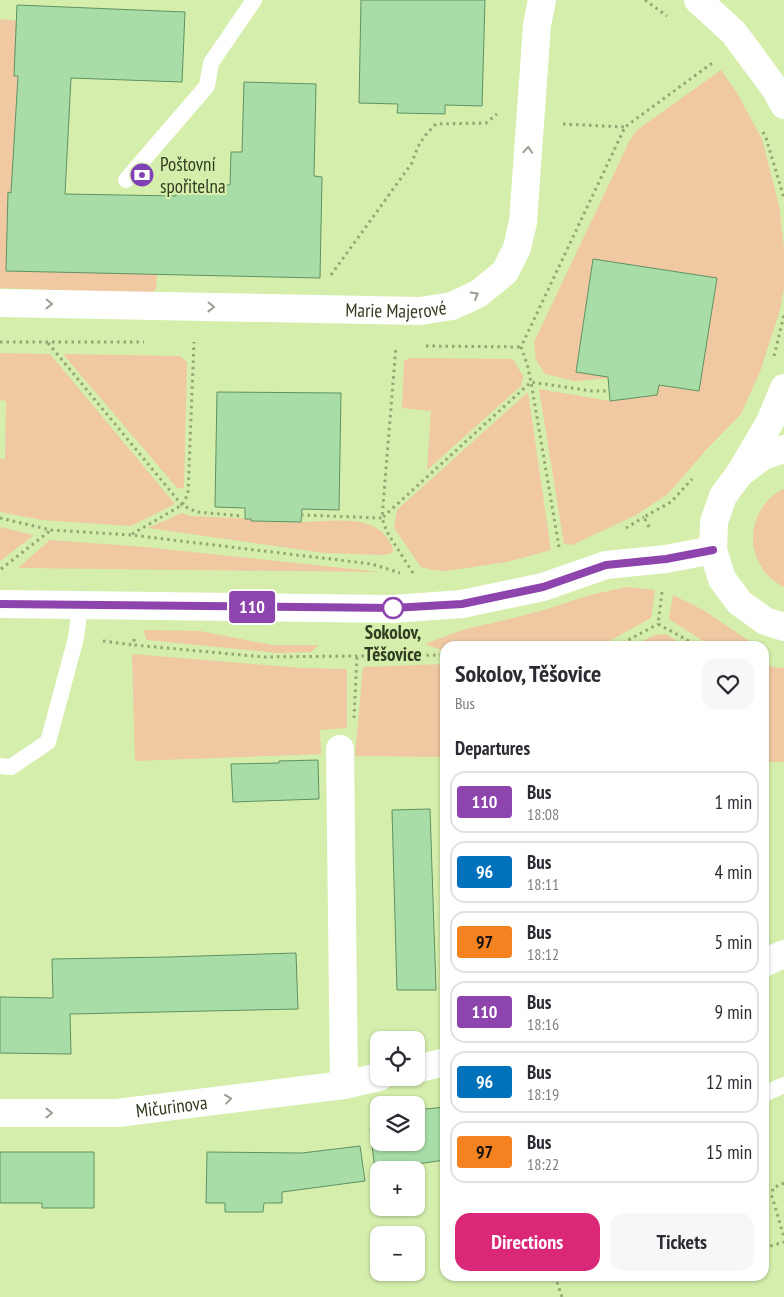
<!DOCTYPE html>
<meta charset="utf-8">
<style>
body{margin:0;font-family:"PT Sans Narrow",sans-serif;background:#f7f7f7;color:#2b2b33;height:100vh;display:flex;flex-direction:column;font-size:19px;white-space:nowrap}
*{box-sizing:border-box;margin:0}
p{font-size:16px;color:#7c7c81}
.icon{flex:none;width:28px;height:28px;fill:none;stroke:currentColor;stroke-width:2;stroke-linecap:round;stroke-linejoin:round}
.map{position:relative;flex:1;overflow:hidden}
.sheet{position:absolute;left:440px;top:641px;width:329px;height:640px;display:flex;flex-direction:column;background:#fff;border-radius:15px;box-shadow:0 1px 4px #0004}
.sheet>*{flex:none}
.badge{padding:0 10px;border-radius:4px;font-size:18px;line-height:32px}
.tools{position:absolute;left:370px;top:1031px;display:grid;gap:10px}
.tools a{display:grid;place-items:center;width:55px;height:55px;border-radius:10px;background:#fff;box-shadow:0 1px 4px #0004;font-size:25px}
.map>.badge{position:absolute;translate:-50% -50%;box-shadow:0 0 0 2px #fff}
h2{padding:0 15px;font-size:19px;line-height:45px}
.round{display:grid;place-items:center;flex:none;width:52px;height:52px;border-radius:15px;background:#f7f7f7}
.summary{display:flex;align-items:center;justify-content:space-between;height:85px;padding:0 15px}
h1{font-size:24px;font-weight:600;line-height:38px}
.primary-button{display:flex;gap:10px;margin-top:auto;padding:10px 15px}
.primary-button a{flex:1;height:58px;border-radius:15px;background:#db2777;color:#fff;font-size:20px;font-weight:600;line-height:58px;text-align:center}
.primary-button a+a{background:#f7f7f7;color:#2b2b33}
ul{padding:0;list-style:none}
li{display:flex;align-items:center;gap:15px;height:62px;margin:0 10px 8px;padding:0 5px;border:2px solid #e1e1e2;border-radius:15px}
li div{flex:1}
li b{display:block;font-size:19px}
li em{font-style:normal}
li .badge{min-width:55px;font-weight:700;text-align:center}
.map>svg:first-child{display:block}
.green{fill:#f0c8a2}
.building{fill:#a8dda8;stroke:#5f9261}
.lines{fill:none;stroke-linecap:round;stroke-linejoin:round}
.path{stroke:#93a673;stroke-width:3;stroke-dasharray:2.5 4;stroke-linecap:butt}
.service{stroke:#fff;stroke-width:16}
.minor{stroke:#fff;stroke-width:28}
.tertiary{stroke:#fff;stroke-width:28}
.oneway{stroke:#989e90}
.line-casing{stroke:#fff;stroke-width:11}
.line{stroke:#8e44ad;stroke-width:8}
.stop-dot{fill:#fff;stroke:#8e44ad;stroke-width:2.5}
.labels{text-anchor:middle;stroke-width:4.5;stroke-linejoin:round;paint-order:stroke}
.poi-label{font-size:19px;fill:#323c21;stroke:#d5eeac;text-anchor:start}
.street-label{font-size:19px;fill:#323c21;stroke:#d5eeac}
.stop-label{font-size:19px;font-weight:bold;fill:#323c21;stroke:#d5eeac}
</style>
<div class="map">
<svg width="784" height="1297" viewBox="0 0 784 1297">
<rect width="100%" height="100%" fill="#d5eeac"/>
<path class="green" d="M 0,19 L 17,21 L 15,76 L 18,76 L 11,193 L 8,193 L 157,274 L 156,289 L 152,293 L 0,288 Z
M 721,70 L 737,93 L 762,139 L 779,206 L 784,248 L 784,287 L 780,310 L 760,372 L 741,414 L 705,451 L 668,494 L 636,515 L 572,545 L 564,544 L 539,389 L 610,401 L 657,395 L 659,385 L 699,391 L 716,278 L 593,259 L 576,372 L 615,378 L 574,381 L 545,374 L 536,360 L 534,342 L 629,142 L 637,130 Z
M 0,353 L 50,354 L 175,504 L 131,526 L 42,520 L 0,512 L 0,459 L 5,459 L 6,401 L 0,400 Z
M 63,354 L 180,356 L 187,362 L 184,487 L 182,488 L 178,489 Z
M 410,358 L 513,359 L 523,376 L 521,386 L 427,470 L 431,411 L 402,408 L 404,361 Z
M 528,392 L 551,550 L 507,562 L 446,571 L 433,570 L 421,567 L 394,528 L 397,510 Z
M 784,489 L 784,587 C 755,573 744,537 761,510 C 766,501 774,493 784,489 Z
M 182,513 L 190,516 L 251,519 L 252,521 C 268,522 285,523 302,522 C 328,522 371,513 388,539 C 391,544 393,547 393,553 L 384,555 L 325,553 L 148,528 Z
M 0,527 L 34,535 L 0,561 Z
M 50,540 L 145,547 L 380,572 L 18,568 Z
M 627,587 L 655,590 L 651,618 L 602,645 L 569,646 L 445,646 L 445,651 L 425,644 L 462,630 L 501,621 L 544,610 L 590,595 Z
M 673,595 L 705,611 L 749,641 L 703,641 L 669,619 Z
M 143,630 L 200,631 L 272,645 L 319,645 L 311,652 L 278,653 L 147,640 Z
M 666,634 L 684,646 L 633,646 L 655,635 Z
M 132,654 L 301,668 L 347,669 L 347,728 L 320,730 L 321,754 L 135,761 Z
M 764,663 L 773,667 L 784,668 L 784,762 L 764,762 Z
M 445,664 L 445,757 L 355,756 L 363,667 Z"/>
<path class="building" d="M 361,0 L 485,0 L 482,106 L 445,105 L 445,114 L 397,113 L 398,104 L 359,103 Z
M 17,5 L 185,12 L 182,82 L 71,78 L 65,194 L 176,196 L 177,184 L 230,185 L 231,152 L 242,152 L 244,82 L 316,84 L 314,176 L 322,177 L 320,278 L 6,271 L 8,192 L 11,193 L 18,76 L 14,76 Z
M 593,259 L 717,278 L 699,391 L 659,385 L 657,395 L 610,401 L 608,377 L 576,372 Z
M 217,392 L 341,393 L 339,510 L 302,509 L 301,522 L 251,521 L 251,519 L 245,519 L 245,508 L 215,507 Z
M 318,760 L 319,799 L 233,802 L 231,764 L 279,763 L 279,761 Z
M 430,809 L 436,990 L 397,990 L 392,810 Z
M 296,953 L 298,1009 L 70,1014 L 71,1054 L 0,1053 L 0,997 L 53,998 L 52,959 L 169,957 Z
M 445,1107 L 445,1160 L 375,1170 L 370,1129 L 379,1125 L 379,1142 L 416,1142 L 416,1110 Z
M 360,1146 L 365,1181 L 282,1192 L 282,1203 L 264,1203 L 263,1212 L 225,1212 L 225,1203 L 206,1203 L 207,1152 L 302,1153 Z
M 0,1152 L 94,1152 L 94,1208 L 42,1208 L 42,1203 L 0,1203 Z"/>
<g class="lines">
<path class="path" d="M 645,0 L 667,16
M 563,124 L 625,127
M 763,132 L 766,138 L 784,198
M 331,275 L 412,163 C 418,144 422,138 436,124 L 486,123 L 497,114
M 0,342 L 144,342
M 48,343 L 182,505 L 197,512 L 242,516
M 426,346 L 521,347
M 774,356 L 784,315
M 301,515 L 382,518 L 396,346
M 0,518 L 51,530 L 131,535 L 372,564 L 400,573
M 649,527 L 644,517 L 671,502 L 692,479
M 626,528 L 644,517
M 132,534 L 182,505 L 188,494 L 194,342
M 559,547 L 531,382 L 527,364 L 521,347 L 625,127 L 715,61
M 1,569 L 51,530
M 413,573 L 387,532 L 382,518 L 531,382 L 592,391 L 609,391
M 662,592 L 658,624 L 698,646
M 134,639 L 134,645 L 264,657 L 445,655
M 103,641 L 134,645
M 617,646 L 658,624
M 354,718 L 357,657
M 784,1183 L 773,1188 L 772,1196 L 784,1237
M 764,1248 L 784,1242
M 555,1276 L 562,1297"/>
<path class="service" d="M 126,180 L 207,86 L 211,63 L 254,0
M 0,766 L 11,767 L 48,742 L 76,638 L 80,606
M 764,1094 L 784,1085"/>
<g class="minor">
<path d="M 698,0 L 734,33 L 776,90 L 784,105"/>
<path id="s1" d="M 0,303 L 420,311 L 452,306 L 478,294 L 505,272 L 517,248 L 523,222 L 537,25 L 542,0"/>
<path d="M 740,473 L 770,422 L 784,388"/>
<path d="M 340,749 L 344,1085"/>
<path d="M 764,963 L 784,954"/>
<path d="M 416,1069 L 445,1062"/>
<path id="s2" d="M 0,1113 L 117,1113 L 344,1085 L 379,1077"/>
</g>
<path class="tertiary" d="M 784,449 L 763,456 L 740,473 L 723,496 L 714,522 L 713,550 L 722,579 L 740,603 L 765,621 L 784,627
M 0,604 L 393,609 L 462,604 L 543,587 L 606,565 L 666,559 L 713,550"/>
</g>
<defs><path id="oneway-chevron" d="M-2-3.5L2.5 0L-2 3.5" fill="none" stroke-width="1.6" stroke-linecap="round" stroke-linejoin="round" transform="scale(1.25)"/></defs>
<g class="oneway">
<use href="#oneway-chevron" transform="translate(528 150) rotate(-86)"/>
<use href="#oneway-chevron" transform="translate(475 295) rotate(-31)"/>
<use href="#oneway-chevron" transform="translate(49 304) rotate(1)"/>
<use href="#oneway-chevron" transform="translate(211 307) rotate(1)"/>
<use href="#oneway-chevron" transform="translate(228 1099) rotate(-7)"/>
<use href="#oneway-chevron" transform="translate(49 1113)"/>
</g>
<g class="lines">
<defs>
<path id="line" d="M 0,604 L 393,608 L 462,604 L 543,587 L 606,565 L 666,559 L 713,550"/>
</defs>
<use href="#line" class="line-casing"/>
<use href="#line" class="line"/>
</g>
<defs>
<symbol id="bank-disc" viewBox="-11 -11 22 22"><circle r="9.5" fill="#7f41b6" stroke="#d5eeac"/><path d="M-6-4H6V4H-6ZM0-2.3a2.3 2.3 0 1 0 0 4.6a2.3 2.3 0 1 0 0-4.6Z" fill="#fff"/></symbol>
</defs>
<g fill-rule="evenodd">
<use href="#bank-disc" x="128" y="161" width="28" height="28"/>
</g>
<circle class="stop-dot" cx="393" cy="608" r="10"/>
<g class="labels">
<g class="poi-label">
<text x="160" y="171">Poštovní<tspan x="160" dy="22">spořitelna</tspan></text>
</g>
<g class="street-label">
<text dy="7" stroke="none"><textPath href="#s1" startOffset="396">Marie Majerové</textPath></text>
<text dy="7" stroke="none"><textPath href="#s2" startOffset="172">Mičurinova</textPath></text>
</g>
<g class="stop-label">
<text x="393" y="639">Sokolov,<tspan x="393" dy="22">Těšovice</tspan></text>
</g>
</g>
</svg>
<div class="tools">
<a><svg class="icon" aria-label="locate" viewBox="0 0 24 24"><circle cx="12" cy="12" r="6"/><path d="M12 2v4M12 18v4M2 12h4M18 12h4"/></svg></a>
<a><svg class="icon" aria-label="layers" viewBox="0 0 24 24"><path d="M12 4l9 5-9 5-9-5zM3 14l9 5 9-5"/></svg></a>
<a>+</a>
<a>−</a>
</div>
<b class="badge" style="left:252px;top:607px;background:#8e44ad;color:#fff">110</b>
<section class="sheet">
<div class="summary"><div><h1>Sokolov, Těšovice</h1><p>Bus</p></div><a class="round"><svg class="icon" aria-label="heart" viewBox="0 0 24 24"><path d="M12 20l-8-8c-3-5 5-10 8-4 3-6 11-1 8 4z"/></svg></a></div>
<h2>Departures</h2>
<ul>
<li><span class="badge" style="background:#8e44ad;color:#fff">110</span><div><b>Bus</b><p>18:08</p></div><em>1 min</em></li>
<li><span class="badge" style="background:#0072bc;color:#fff">96</span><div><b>Bus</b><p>18:11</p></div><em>4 min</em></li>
<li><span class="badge" style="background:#f58220;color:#111">97</span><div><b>Bus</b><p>18:12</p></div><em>5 min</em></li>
<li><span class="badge" style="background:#8e44ad;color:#fff">110</span><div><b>Bus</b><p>18:16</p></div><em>9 min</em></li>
<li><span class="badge" style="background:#0072bc;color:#fff">96</span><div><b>Bus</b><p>18:19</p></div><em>12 min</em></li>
<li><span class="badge" style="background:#f58220;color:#111">97</span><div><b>Bus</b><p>18:22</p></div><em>15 min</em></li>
</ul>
<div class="primary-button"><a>Directions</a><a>Tickets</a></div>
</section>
</div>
